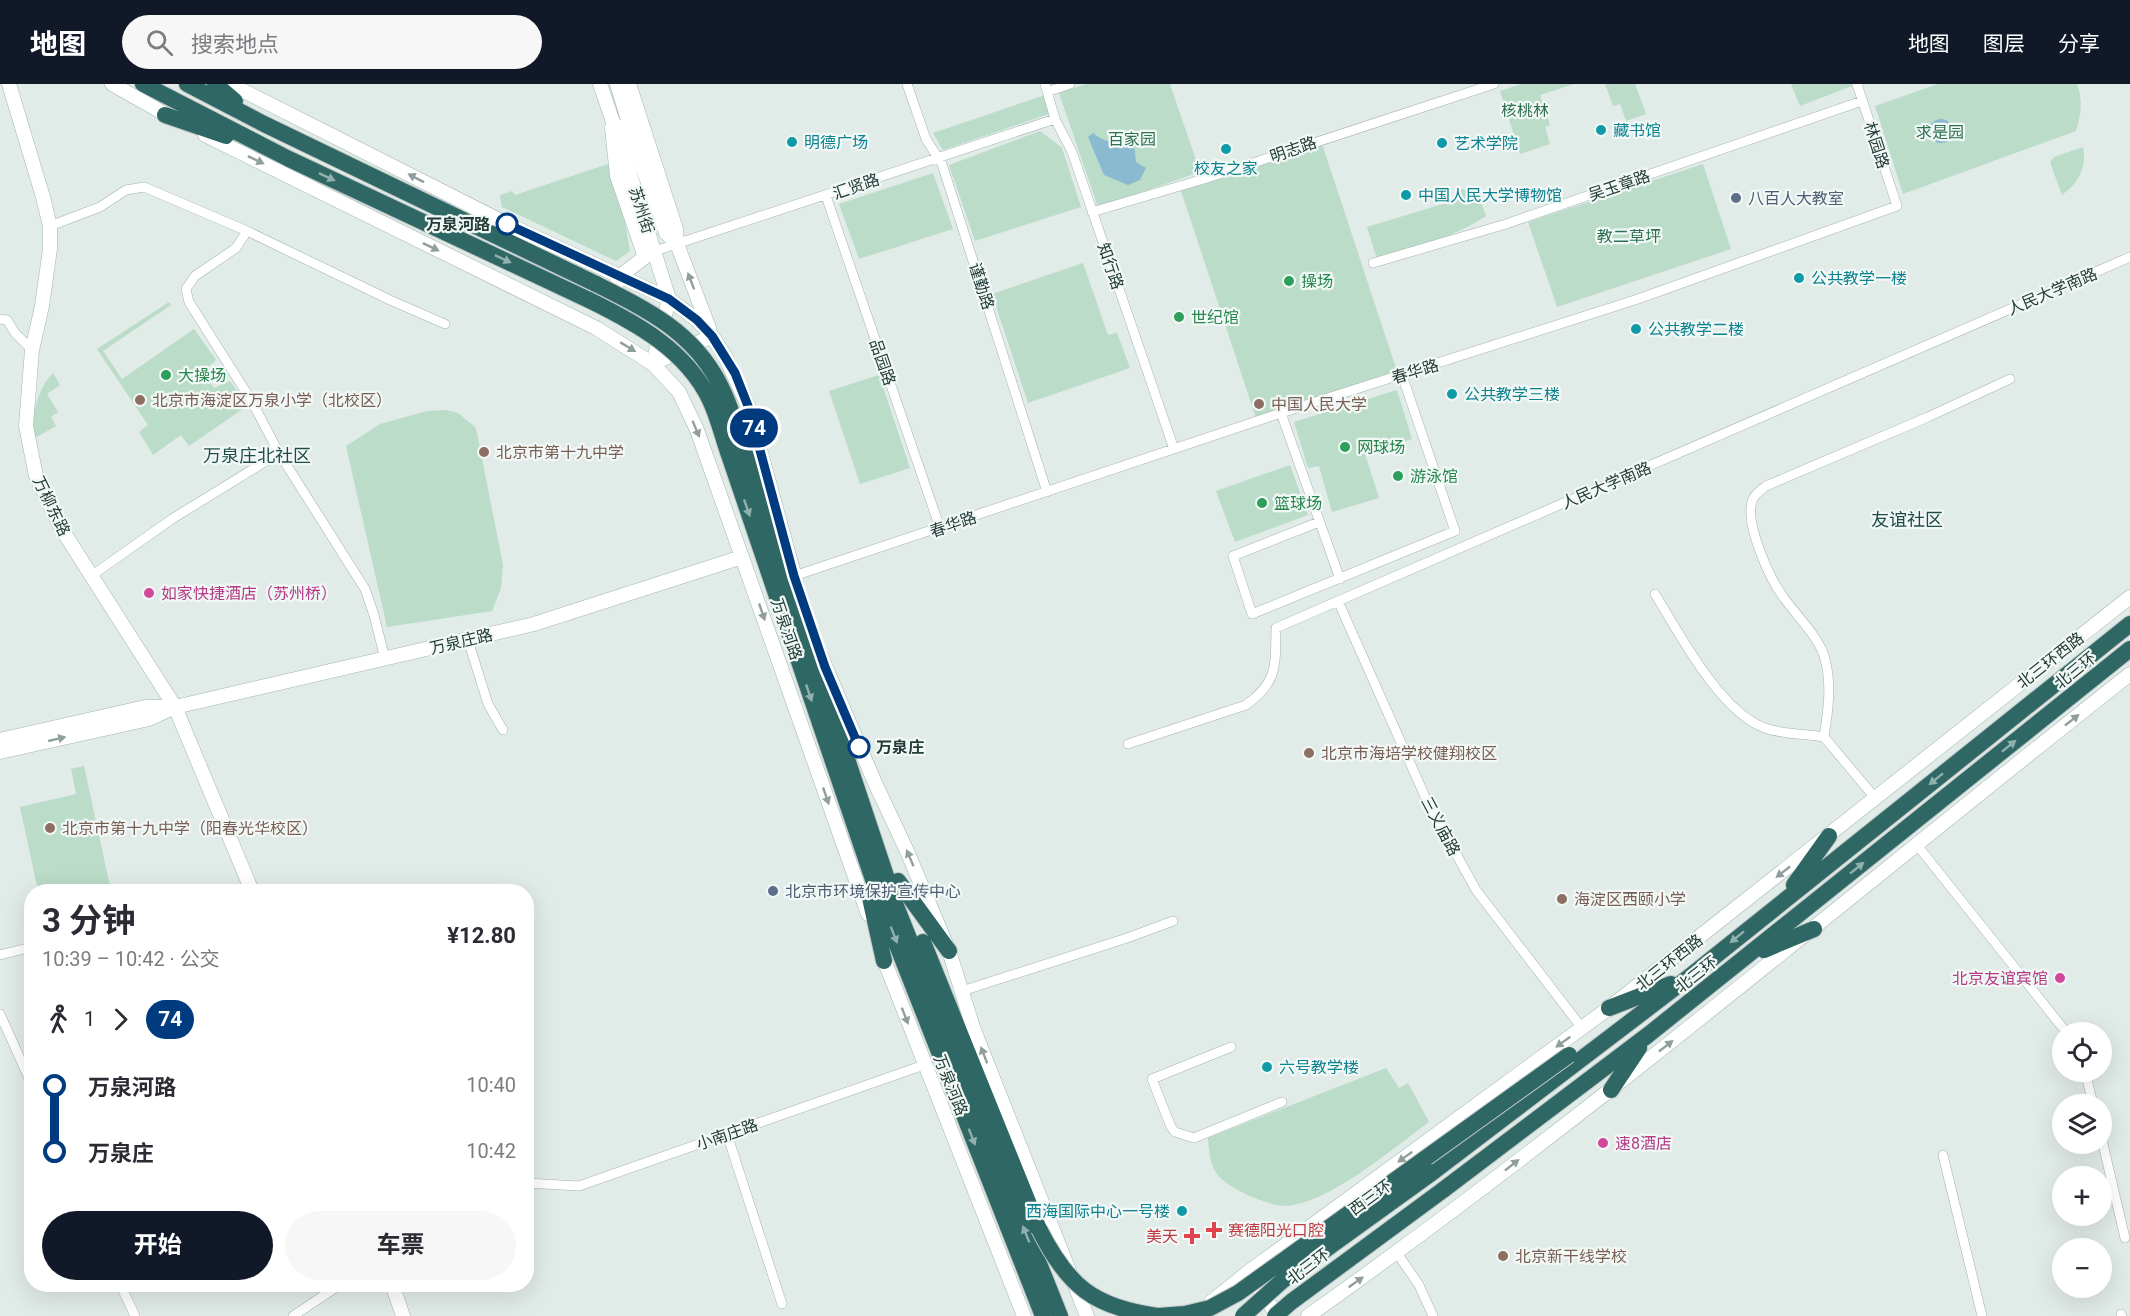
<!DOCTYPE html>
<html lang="zh">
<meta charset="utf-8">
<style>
body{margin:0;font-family:Roboto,"Noto Sans SC",sans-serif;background:#f7f7f7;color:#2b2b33;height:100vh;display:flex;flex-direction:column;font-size:22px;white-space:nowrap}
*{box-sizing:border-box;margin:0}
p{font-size:20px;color:#7c7c81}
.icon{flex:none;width:33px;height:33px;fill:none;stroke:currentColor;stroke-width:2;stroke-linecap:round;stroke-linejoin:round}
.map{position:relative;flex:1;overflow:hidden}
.side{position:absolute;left:24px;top:800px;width:510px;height:408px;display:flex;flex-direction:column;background:#fff;border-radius:24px;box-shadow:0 6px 24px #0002}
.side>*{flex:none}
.badge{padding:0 12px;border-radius:20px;font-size:21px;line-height:39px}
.controls{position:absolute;left:2052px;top:938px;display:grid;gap:12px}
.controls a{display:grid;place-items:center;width:60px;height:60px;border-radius:50%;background:#fff;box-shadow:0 6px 24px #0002;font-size:30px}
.map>.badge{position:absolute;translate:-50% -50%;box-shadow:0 0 0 3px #fff}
.legs{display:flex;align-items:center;gap:9px;height:66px;padding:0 18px;font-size:20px}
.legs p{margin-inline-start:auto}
.headline{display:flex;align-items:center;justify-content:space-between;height:102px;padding:0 18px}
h1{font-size:33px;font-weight:700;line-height:45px}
.cta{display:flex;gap:12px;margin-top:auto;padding:12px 18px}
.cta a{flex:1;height:69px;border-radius:36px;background:#111827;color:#fff;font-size:24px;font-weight:700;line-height:69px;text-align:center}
.cta a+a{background:#f7f7f7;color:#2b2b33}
ul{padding:0 18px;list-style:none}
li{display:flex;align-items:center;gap:21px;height:66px;font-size:22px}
li i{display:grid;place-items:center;width:9px;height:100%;margin:0 8px;background:currentColor}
li i::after{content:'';width:15px;height:15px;margin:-8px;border:4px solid;border-radius:50%;background:#fff}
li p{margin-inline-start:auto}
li:first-child i{background:linear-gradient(#0000 50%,currentColor 0)}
li:last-child i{background:linear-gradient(currentColor 50%,#0000 0)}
header{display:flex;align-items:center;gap:36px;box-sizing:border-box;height:84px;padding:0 30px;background:#111827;color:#fff}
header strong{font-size:28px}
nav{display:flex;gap:33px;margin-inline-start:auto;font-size:21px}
.search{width:420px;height:54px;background:#f7f7f7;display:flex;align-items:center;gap:15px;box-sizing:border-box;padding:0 21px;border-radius:33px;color:#7c7c81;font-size:22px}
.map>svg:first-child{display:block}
.green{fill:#badcc8}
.water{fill:#8abacf}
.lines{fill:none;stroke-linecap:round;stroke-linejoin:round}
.street-casing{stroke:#a4b3b0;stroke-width:10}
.secondary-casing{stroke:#a0b7b2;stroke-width:15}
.highway-casing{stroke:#c1c8c7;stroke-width:18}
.street{stroke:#fff;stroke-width:9}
.secondary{stroke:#fff;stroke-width:14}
.highway{stroke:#2e6764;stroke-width:16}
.highway-bridge-casing{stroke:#c1c8c7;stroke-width:18;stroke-linecap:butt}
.highway-bridge{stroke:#2e6764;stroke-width:16}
.oneway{fill:#909e9c}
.oneway2{fill:#90b0ad}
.line-1-casing{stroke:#fff;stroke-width:14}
.line-1{stroke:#003b80;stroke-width:9}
.culture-dot{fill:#0f9aa8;stroke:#f2f8f6;stroke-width:2}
.service-dot{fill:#5c6f8a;stroke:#f2f8f6;stroke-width:2}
.stop-1-dot{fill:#fff;stroke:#003b80;stroke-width:3}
.leisure-dot{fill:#2e9e5b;stroke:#f2f8f6;stroke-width:2}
.education-dot{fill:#8d6e63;stroke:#f2f8f6;stroke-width:2}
.hotel-dot{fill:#d1479c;stroke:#f2f8f6;stroke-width:2}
.health-dot{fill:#e0444e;stroke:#f2f8f6;stroke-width:2}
.labels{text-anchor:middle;stroke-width:4.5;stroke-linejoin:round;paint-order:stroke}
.park-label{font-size:16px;fill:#2d7152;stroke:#f2f8f6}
.culture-label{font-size:16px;fill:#0d838f;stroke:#f2f8f6;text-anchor:start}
.street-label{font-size:16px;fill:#223c38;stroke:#f2f8f6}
.service-label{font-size:16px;fill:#4e5e75;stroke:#f2f8f6;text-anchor:start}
.stop-label{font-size:16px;font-weight:bold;fill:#223c38;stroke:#f2f8f6;text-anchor:end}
.leisure-label{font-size:16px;fill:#27864d;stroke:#f2f8f6;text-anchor:start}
.education-label{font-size:16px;fill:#785e54;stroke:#f2f8f6;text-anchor:start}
.hotel-label{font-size:16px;fill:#b23c85;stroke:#f2f8f6;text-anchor:start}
.health-label{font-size:16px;fill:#be3a42;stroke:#f2f8f6;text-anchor:start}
.neighbourhood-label{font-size:18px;fill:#1e4d49;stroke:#f2f8f6}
</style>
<header>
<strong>地图</strong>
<div class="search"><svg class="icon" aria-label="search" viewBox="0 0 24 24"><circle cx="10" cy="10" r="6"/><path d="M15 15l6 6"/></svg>搜索地点</div>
<nav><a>地图</a><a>图层</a><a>分享</a></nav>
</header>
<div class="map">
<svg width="2130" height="1232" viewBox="0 0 2130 1232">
<rect width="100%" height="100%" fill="#e1ebe8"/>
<path class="green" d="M 1086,0 L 1170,0 L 1200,88 L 1098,123 L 1059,9 Z
M 1521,0 L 1574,0 L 1540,11 L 1550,41 L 1545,43 L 1550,60 L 1520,70 L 1500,7 Z
M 1605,0 L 1635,0 L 1646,30 L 1626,37 L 1620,20 L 1613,22 Z
M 1791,0 L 1851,0 L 1852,2 L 1800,22 Z
M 1938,0 L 2077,0 C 2083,17 2081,30 2076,47 L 1903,110 L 1875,22 Z
M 1042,12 L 1048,15 L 1049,30 L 943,66 L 933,49 Z
M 1040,47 L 1062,64 L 1081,123 L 975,157 L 949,81 Z
M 1322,60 L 1397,287 L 1256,334 L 1181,107 Z
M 2083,63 C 2087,83 2079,99 2062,111 L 2050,78 L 2054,73 Z
M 608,80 L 622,122 L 630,167 L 616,177 L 502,123 L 500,111 L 512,107 L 515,111 Z
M 1703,80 L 1731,165 L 1557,223 L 1528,138 Z
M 933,89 L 953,145 L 859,175 L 839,120 Z
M 1456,104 C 1476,107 1480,114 1486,132 C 1453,154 1415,163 1377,175 L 1367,143 L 1446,119 L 1453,116 Z
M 1083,179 L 1108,251 L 1117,249 L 1130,284 L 1028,319 L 992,210 Z
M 169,218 L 171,221 L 103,267 L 122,295 L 194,245 L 216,276 L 203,288 L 214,304 L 230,297 L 247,322 L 189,362 L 181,351 L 153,371 L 139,348 L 148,341 L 97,265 Z
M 53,289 L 60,301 L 47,310 L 58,328 L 51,333 L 56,342 L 35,354 C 31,332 37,305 53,289 Z
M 879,291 L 910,384 L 860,400 L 829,307 Z
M 1397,306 L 1412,355 L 1365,370 L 1379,414 L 1332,428 L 1319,382 L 1308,384 L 1294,338 Z
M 446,326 L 458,329 L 476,344 L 503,481 L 501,504 L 492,527 L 387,543 L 346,362 L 380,340 L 427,327 Z
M 1290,381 L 1308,431 L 1235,458 L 1216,407 Z
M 84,682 L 111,807 L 38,807 L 20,723 L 76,710 L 71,685 Z
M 1386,984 L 1399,1004 L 1408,999 L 1429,1038 C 1393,1064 1330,1119 1286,1122 C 1275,1122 1252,1114 1242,1108 C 1214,1094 1210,1085 1208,1054 Z"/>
<path class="water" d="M1929 47a12 12 0 1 1 24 0a12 12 0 1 1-24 0Z
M 1093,49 C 1105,59 1114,60 1129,54 L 1135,67 L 1136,78 L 1146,84 L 1140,96 L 1128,101 L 1104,91 L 1088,53 Z"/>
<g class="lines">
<defs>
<path id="street" d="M 907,0 L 926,55 L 942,80 L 1047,408
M 1045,0 L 1055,35 L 1072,68 L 1174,365
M 1047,8 L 1070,0
M 826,112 L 940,444
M 1092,128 L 1207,94 L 1494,0
M 50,142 L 100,123 L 126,106 L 144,103 L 247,147 L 390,216 L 445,240
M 247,147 L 236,164 L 195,192 L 186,205 L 189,218 L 251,316 L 279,369 L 365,505 L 374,531 L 385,575
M 655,167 L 1055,35
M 1373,179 L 1506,140 L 1862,17
M 0,235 L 7,236 L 15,249 L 32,266
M 1281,329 L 1340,495
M 1319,438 L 1233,472 L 1252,530 L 1455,447 L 1402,291
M 91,492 L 172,435 L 279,369
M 794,492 L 1281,329 L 1638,215 L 1897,122 L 1857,0
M 1655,510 C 1679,549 1720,628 1765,644 C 1780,650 1807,650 1824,653 L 1876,715
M 1338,517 L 1427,717 L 1476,806 L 1582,944
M 468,556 L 488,620 L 503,646
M 1824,653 C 1828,627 1832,601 1825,575 C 1820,554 1796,531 1784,514 C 1770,496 1743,437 1753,415 C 1756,409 1761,406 1766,402 L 1928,333 L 2010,295
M 1128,660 L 1246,621 C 1279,597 1275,581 1276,544 L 2130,173
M 1917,761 L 2066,948
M 0,871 L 32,863
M 962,907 L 1127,854 L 1173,837
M 0,930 L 32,1001
M 1231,963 L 1152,995 L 1171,1043 L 1175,1048 L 1194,1054 L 1282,1018
M 2085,987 L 2093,1020
M 727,1050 L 782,1220
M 2102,1056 L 2125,1154
M 1943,1071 L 1982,1232
M 526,1099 L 579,1102 L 924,981
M 1397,1169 L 1419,1201 L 1433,1232
M 120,1200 L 135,1232
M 2121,1230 L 2122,1232
M 293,1232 L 341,1200"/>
<path id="secondary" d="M 9,0 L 43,113 L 50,142 L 50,165 L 42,222 L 32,266 L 26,342 L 36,392 L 61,444 L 175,623 L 252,807
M 112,0 L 172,34
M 230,0 L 507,140 L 669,215 L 697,236 L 712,252 L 725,272 L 748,322 L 796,497
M 600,0 L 613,38 L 620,47 L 628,84 L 669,215 L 653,280
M 617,0 L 643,85 L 666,149 L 677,160 L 709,244
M 629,0 L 676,145 L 677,160
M 612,44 L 617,92 L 645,173 L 620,192 L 617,199
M 205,51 L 596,244 L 653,280 L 679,308 L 697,346 L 868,830
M 653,280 L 712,252
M 821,572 L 875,699 L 907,767 L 949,867 L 974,946 L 1087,1232
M 0,656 L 145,623 L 170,623
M 0,668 L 149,635 L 175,623 L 534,540 L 742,473
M 881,868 L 1024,1232
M 1248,1190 L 1278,1232
M 392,1200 L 403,1232
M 1211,1218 L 1247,1189 L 1609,924 L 2130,513
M 1308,1232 C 1592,1031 1857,805 2130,590"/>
<path id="highway" d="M 143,0 L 289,75 L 589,216
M 187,0 L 264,40 L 596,200
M 215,0 L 235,17
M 165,31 L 226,52
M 743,363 L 896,822 L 1060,1232
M 728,368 L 884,828 L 1043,1232
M 898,797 L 949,867
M 1794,801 L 1829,752
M 870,814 L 884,877
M 923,858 L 1039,1145
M 1764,866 L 1814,845
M 1609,924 L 1671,900
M 1611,1006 L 1639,964
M 1433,1088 L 1689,893 L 2130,540
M 1443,1106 L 1648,951 L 2130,565"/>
</defs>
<use href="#street" class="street-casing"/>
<use href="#secondary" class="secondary-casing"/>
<use href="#highway" class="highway-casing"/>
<use href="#street" class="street"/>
<use href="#secondary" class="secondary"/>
<use href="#highway" class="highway"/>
<defs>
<path id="highway-bridge" d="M 596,200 C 646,225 692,247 719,299 C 730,319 736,341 743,363
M 589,216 C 636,239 686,266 710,316 C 718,333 722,351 728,368
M 1039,1145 C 1068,1202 1093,1223 1157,1232
M 1158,1232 L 1185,1230 L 1210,1224 L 1238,1209 L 1569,971
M 1243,1232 L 1282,1197 L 1433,1088
M 1275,1232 L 1291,1218 L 1443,1106"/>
</defs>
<use href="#highway-bridge" class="highway-bridge-casing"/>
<use href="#highway-bridge" class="highway-bridge"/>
</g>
<defs><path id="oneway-solid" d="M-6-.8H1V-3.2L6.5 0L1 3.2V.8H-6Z" transform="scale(1.5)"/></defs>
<g class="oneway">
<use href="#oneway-solid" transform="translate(256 76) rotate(26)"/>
<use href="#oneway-solid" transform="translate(416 94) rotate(-153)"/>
<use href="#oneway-solid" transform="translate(431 163) rotate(26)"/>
<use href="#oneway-solid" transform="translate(691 197) rotate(-111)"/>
<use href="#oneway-solid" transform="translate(628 263) rotate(31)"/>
<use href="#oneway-solid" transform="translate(696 345) rotate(67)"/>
<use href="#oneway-solid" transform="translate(762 528) rotate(71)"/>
<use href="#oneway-solid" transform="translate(2072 636) rotate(-38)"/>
<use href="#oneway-solid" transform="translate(57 655) rotate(-13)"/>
<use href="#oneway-solid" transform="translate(826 712) rotate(71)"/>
<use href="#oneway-solid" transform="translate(910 774) rotate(-113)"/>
<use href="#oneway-solid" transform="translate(1783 788) rotate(142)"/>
<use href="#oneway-solid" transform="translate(905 932) rotate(69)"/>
<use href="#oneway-solid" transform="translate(1563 958) rotate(144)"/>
<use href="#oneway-solid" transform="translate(1666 962) rotate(-38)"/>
<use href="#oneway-solid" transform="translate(984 971) rotate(-111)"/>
<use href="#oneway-solid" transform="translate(1405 1073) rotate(144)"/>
<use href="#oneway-solid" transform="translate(1512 1081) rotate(-38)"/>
<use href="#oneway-solid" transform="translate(1356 1198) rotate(-35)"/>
</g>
<g class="oneway2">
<use href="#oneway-solid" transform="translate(327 93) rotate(25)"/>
<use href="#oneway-solid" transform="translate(503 175) rotate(25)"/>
<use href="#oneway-solid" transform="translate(747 424) rotate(71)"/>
<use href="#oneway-solid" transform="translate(809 609) rotate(71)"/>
<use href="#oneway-solid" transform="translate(2009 662) rotate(-39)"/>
<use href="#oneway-solid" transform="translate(1936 695) rotate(141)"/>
<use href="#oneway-solid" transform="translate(1857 784) rotate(-39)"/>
<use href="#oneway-solid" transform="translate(894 851) rotate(69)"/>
<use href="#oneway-solid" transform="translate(1737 853) rotate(141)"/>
<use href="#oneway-solid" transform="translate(972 1053) rotate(69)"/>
<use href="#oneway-solid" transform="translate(1026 1150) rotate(-112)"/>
</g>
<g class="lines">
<defs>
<path id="line-1" d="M 507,140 L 669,215 L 697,236 L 712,252 L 735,289 L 748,322 L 794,492 L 825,583 L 859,663"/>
</defs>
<use href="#line-1" class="line-1-casing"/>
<use href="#line-1" class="line-1"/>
</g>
<g class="culture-dot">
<circle cx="1601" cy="46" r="6"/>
<circle cx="792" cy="58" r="6"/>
<circle cx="1442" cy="59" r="6"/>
<circle cx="1226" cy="65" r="6"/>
<circle cx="1406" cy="111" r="6"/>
<circle cx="1799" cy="194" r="6"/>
<circle cx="1636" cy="245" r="6"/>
<circle cx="1452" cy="310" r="6"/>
<circle cx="1267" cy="983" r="6"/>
<circle cx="1182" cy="1127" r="6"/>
</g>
<g class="service-dot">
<circle cx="1736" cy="114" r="6"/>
<circle cx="773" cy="807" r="6"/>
</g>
<g class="stop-1-dot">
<circle cx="507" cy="140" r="10"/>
<circle cx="859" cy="663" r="10"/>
</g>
<g class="leisure-dot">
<circle cx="1289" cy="197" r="6"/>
<circle cx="1179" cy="233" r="6"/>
<circle cx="166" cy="291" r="6"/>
<circle cx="1345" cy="363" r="6"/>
<circle cx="1398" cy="392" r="6"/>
<circle cx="1262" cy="419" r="6"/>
</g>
<g class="education-dot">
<circle cx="140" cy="316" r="6"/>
<circle cx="1259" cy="320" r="6"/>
<circle cx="484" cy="368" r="6"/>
<circle cx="1309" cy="669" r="6"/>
<circle cx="50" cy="744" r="6"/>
<circle cx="1562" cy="815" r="6"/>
<circle cx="1503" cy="1172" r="6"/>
</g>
<g class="hotel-dot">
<circle cx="149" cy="509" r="6"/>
<circle cx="2060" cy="894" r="6"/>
<circle cx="1603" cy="1059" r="6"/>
</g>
<g class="health-dot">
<path d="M1211 1137h6v6h6v6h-6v6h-6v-6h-6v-6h6z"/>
<path d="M1189 1143h6v6h6v6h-6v6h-6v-6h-6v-6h6z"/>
</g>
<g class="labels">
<g class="park-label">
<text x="1525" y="32">核桃林</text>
<text x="1940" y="54">求是园</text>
<text x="1132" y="61">百家园</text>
<text x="1629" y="158">教二草坪</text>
</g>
<g class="culture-label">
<text x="1613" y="52">藏书馆</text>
<text x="804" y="64">明德广场</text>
<text x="1454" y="65">艺术学院</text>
<text x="1226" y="90" text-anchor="middle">校友之家</text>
<text x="1418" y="117">中国人民大学博物馆</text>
<text x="1811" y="200">公共教学一楼</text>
<text x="1648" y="251">公共教学二楼</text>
<text x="1464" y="316">公共教学三楼</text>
<text x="1279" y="989">六号教学楼</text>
<text x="1170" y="1133" text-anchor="end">西海国际中心一号楼</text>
</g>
<g class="street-label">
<text transform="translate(1877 61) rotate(72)" y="6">林园路</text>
<text transform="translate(1293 65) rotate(-19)" y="6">明志路</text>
<text transform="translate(1619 101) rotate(-19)" y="6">吴玉章路</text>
<text transform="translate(856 102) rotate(-19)" y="6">汇贤路</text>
<text transform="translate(642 126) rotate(72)" y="6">苏州街</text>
<text transform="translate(1111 182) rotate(71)" y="6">知行路</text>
<text transform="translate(982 202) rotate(72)" y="6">谨勤路</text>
<text transform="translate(2052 207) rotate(-23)" y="6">人民大学南路</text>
<text transform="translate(883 278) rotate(71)" y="6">品园路</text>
<text transform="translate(1415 287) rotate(-17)" y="6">春华路</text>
<text transform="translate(1606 401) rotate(-23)" y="6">人民大学南路</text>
<text transform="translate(52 422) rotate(64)" y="6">万柳东路</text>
<text transform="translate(953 440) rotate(-19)" y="6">春华路</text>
<text transform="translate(787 545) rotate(71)" y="6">万泉河路</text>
<text transform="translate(461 557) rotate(-13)" y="6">万泉庄路</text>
<text transform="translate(2050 576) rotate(-38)" y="6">北三环西路</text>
<text transform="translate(2075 586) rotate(-39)" y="6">北三环</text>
<text transform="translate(1441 742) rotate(62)" y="6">三义庙路</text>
<text transform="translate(1669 878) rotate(-38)" y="6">北三环西路</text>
<text transform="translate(1696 890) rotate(-38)" y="6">北三环</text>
<text transform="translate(951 1001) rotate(68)" y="6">万泉河路</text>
<text transform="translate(727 1050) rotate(-19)" y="6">小南庄路</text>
<text transform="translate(1370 1113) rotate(-36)" y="6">西三环</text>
<text transform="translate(1308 1182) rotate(-37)" y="6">北三环</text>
</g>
<g class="service-label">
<text x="1748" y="120">八百人大教室</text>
<text x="785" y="813">北京市环境保护宣传中心</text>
</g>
<g class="stop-label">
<text x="490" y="146">万泉河路</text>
<text x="876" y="669" text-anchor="start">万泉庄</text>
</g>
<g class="leisure-label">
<text x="1301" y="203">操场</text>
<text x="1191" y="239">世纪馆</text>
<text x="178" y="297">大操场</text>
<text x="1357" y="369">网球场</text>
<text x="1410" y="398">游泳馆</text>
<text x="1274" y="425">篮球场</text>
</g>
<g class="education-label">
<text x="152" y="322">北京市海淀区万泉小学（北校区）</text>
<text x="1271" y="326">中国人民大学</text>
<text x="496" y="374">北京市第十九中学</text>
<text x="1321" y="675">北京市海培学校健翔校区</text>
<text x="62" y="750">北京市第十九中学（阳春光华校区）</text>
<text x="1574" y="821">海淀区西颐小学</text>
<text x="1515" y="1178">北京新干线学校</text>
</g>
<g class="hotel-label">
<text x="161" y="515">如家快捷酒店（苏州桥）</text>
<text x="2048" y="900" text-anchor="end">北京友谊宾馆</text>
<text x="1615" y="1065">速8酒店</text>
</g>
<g class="health-label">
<text x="1228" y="1152">赛德阳光口腔</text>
<text x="1178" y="1158" text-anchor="end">美天</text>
</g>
<g class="neighbourhood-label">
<text x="257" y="378">万泉庄北社区</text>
<text x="1907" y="442">友谊社区</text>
</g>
</g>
</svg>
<div class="controls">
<a><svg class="icon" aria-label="locate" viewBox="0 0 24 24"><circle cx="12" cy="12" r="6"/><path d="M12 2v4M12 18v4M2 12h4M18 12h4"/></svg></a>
<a><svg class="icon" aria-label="layers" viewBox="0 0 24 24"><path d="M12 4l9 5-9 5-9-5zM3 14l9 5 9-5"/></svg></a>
<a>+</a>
<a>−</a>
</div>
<b class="badge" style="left:754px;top:344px;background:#003b80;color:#fff">74</b>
<section class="side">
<div class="headline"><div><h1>3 分钟</h1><p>10:39 – 10:42 · 公交</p></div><b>¥12.80</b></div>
<div class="legs"><svg class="icon" aria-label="walk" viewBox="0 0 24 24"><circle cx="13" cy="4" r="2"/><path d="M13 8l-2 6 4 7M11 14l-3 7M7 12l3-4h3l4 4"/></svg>1<svg class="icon" aria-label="forward" viewBox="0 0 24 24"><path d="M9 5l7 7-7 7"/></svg><b class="badge" style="background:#003b80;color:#fff">74</b></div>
<ul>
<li><i style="color:#003b80"></i><b>万泉河路</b><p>10:40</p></li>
<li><i style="color:#003b80"></i><b>万泉庄</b><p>10:42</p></li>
</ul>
<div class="cta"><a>开始</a><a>车票</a></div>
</section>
</div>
